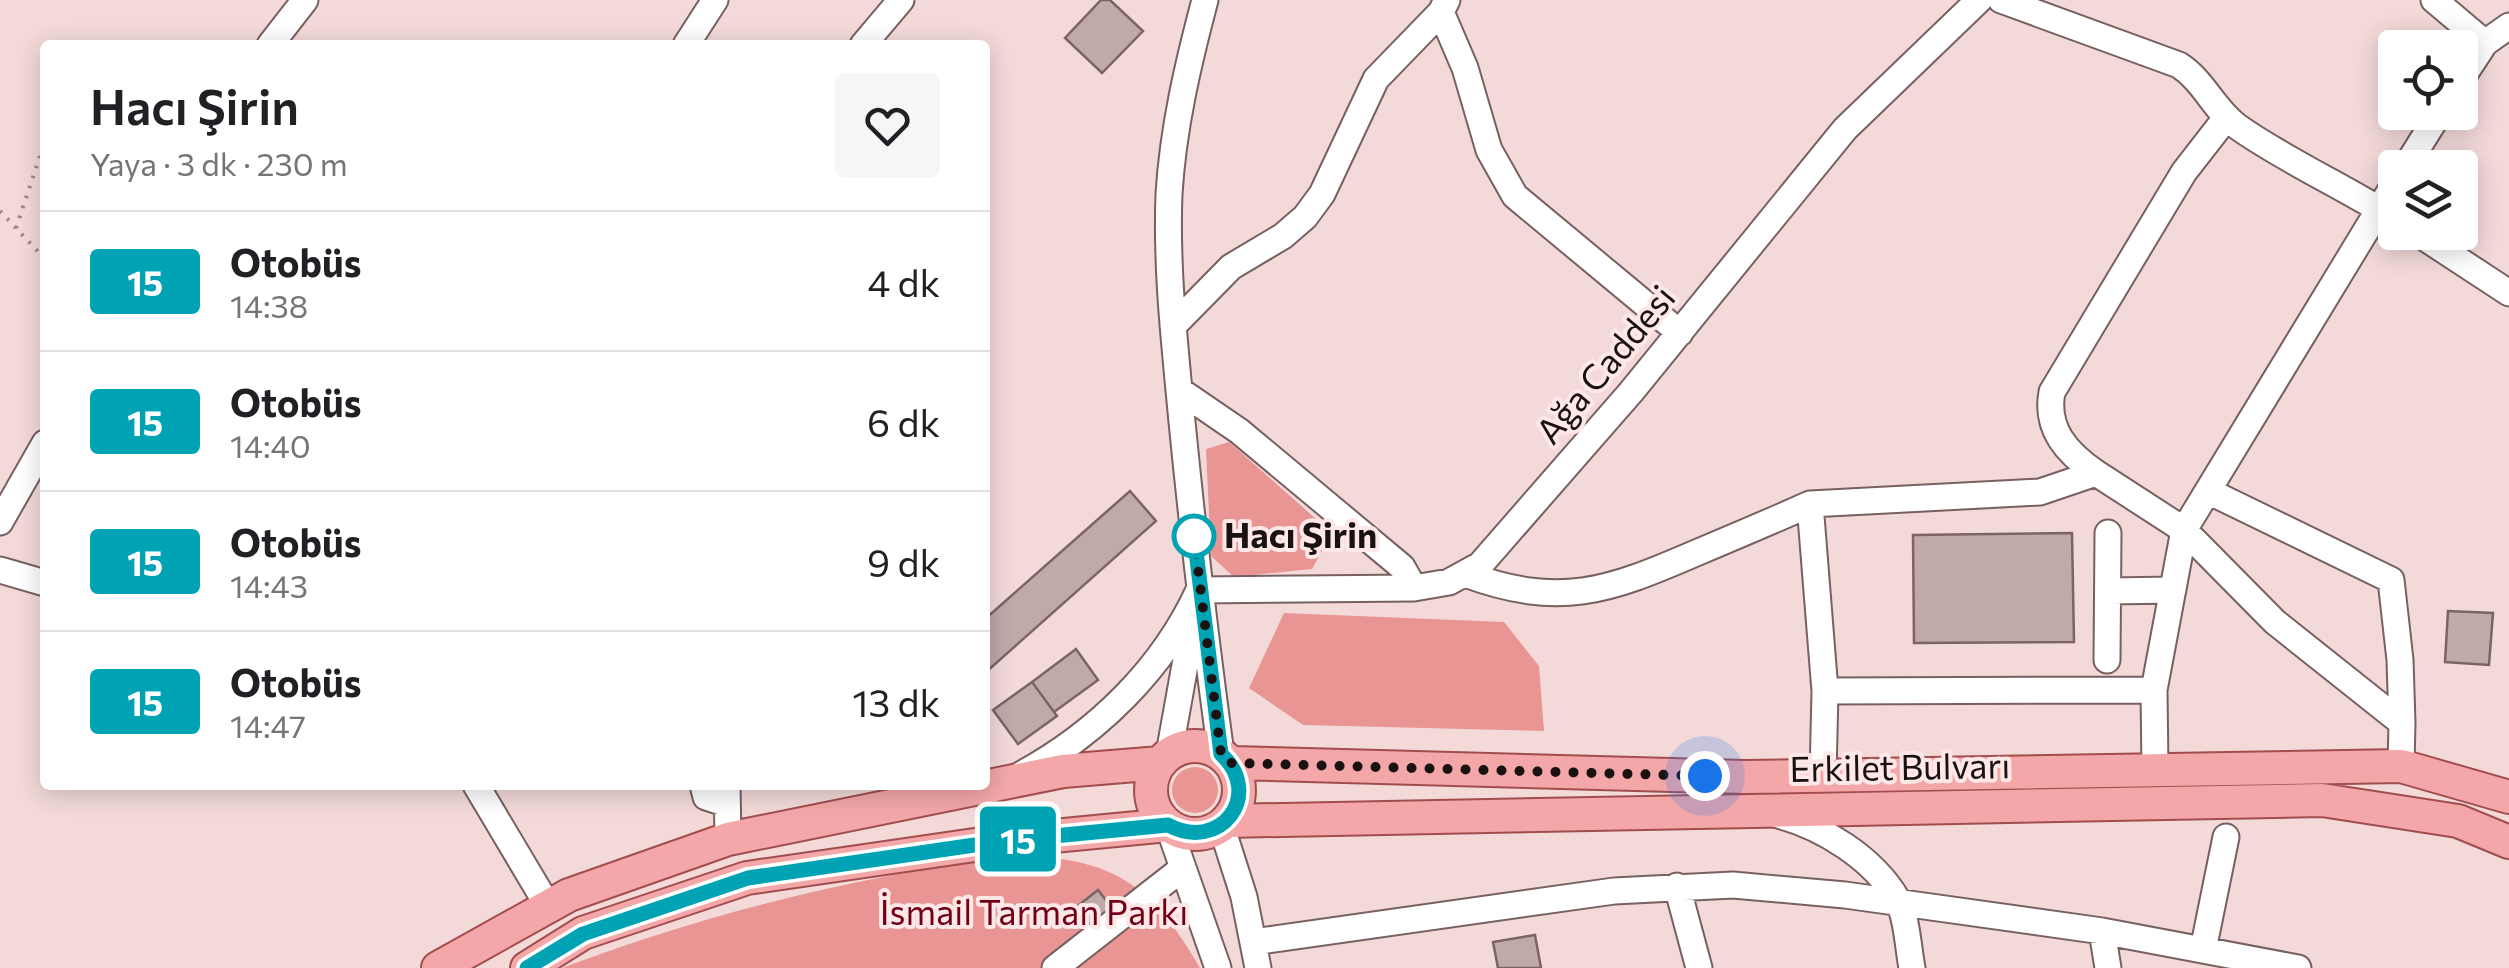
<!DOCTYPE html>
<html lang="tr">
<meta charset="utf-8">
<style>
body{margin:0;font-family:Commissioner,sans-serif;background:#f6f6f6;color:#202124;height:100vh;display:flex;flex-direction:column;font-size:38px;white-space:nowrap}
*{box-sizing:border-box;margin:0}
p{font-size:32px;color:#757577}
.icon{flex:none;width:55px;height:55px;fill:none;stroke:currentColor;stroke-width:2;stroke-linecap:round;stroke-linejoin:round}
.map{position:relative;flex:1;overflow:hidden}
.drawer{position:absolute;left:40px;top:40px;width:950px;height:750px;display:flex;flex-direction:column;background:#fff;border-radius:10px;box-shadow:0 5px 25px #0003}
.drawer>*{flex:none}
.badge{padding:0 20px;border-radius:8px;font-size:35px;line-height:65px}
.controls{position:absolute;left:2378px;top:30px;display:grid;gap:20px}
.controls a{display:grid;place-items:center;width:100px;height:100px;border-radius:10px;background:#fff;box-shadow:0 5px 25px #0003;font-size:50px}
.you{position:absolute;width:50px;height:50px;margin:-25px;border:8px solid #fff;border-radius:50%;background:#1a73e8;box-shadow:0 0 0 15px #1a73e833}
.map>.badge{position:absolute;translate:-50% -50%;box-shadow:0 0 0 5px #fff}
.round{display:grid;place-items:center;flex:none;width:105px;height:105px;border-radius:10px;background:#f6f6f6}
.overview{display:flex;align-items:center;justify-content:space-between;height:170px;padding:0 50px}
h1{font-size:48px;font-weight:600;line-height:75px}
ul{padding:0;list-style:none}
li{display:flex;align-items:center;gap:30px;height:140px;padding:0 50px;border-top:2px solid #e0e0e0}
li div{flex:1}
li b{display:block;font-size:38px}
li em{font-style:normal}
li .badge{min-width:110px;font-weight:700;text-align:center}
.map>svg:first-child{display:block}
.green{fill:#e89593}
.building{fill:#c1a9a7;stroke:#7b6564;stroke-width:2.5}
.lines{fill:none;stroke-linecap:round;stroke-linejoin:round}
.minor-casing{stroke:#766160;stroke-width:29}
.major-casing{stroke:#a24d4d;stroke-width:36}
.path{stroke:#9b8888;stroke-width:4;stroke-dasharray:2.5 8;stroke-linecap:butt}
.minor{stroke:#fff;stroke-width:25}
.major{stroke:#f4a7a8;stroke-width:32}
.line-casing{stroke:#fff;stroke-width:22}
.line{stroke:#00a3b4;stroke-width:15}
.walk{stroke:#1a1111;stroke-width:10;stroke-dasharray:0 18}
.stop-dot{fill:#fff;stroke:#00a3b4;stroke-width:5}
.labels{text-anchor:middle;stroke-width:8;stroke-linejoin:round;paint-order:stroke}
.street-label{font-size:35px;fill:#1a1111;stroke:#fde8e7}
.stop-label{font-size:35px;font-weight:bold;fill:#1a1111;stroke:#fde8e7;text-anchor:start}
.park-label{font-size:35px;fill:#720015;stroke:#fde8e7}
</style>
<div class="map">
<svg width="2509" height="968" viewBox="0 0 2509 968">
<rect width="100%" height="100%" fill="#f3dad9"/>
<path class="green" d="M 1229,442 L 1332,533 L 1312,569 L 1234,577 L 1211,556 L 1206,449 Z
M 1284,613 L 1504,622 L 1539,666 L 1544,731 L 1303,725 L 1249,688 Z
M1172 790a23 23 0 1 1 46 0a23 23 0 1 1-46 0Z
M 1007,855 C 1109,857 1149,879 1200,968 L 562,968 C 713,911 848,880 1007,855 Z"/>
<path class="building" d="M 1101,0 L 1110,0 L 1143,31 L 1102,73 L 1065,38 Z
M 1130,491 L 1156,521 L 985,673 L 985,619 Z
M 2072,533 L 2074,642 L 1914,643 L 1913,535 Z
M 2448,611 L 2493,613 L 2489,665 L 2445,662 Z
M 1076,649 L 1098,680 L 1054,712 L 1032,682 Z
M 1032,682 L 1057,716 L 1018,744 L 993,710 Z
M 1098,890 L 1112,908 L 1085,930 L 1070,912 Z
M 1535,935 L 1541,968 L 1498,968 L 1493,942 Z"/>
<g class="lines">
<defs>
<path id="minor" d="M 1205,0 C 1188,64 1173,128 1169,194 C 1166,271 1175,346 1182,422 C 1193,533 1206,644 1221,754
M 2001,0 L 2179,65 C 2204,81 2214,110 2238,127 C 2286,161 2345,187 2395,219
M 2434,0 L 2485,43 L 2460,81
M 1441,12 L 1465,68 L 1489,150 L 1515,196 L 1680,333
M 2485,43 L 2509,26
M 270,45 L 305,0
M 686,45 L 715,0
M 863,45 L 901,0
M 2405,168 L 2440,112
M 2416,232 L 2509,293
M 1173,326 L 1231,267 L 1283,236 L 1305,217 L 1322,194 L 1376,79 L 1441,12 L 1447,0
M 1179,390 L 1239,431 L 1402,567 L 1414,588
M 2096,473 C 2067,453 2045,429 2052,392 L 2184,172 L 2226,118
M 2208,491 L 2391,580 L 2400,660 L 2402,723
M 0,522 L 45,443
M 0,570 L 45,583
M 1465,574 C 1560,609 1608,591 1696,553 C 1734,537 1772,521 1810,504
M 1199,590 L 1414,588 L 1449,582 L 1480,565 L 1631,392 L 1845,129 L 1979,0
M 2110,591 L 2173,590
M 2107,660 L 2108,533
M 1825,691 L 2154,690
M 1169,754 L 1194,615
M 2155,769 L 2154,690 L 2184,530 L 2395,183
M 1022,774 C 1097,733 1163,669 1199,590
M 1823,776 L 1825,691 L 1810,504 L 2040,492 L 2096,473 L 2184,530 L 2275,622 L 2402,723 L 2401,766
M 476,785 L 548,906
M 703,785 L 706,797 L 727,804
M 727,785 L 728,839
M 1778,815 C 1823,827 1873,858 1897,899 C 1907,917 1908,947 1912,968
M 1168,825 L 1218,968
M 1221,825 L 1244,897 L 1258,968
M 1677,886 L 1699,968
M 2102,931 L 2108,968
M 1253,942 L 1614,891 L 1733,885 L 1845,895 L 2102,931 L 2298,968
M 2203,950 L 2226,837
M 1055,968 L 1183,868"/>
<path id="major" d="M1151 790a44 44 0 1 1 88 0a44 44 0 1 1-88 0Z
M 1231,763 L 1745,777 L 2401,766 L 2509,797
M 1226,821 L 2322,800 L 2458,821 L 2509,842
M 438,968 L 569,895 L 728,839 L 1063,771 L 1160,763
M 527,968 L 583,933 L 747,878 L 1002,841 L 1168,825"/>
</defs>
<use href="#minor" class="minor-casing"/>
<use href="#major" class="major-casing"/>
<path class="path" d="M 0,211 L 45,259
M 16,228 L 45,141"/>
<use href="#minor" class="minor"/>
<use href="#major" class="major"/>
</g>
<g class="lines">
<defs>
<path id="line" d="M 527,968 L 583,934 L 748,878 L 1002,841 L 1168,825 C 1220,853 1265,795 1221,754 L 1194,535"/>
</defs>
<use href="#line" class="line-casing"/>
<use href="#line" class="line"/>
<path class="walk" d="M 1194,536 L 1221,754 L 1230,763 L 1705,776"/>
</g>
<circle class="stop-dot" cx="1194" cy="536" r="20"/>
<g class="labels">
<g class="street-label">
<text transform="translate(1606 365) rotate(-50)" y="12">Ağa Caddesi</text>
<text transform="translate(1900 768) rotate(-1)" y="12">Erkilet Bulvarı</text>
</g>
<g class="stop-label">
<text x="1224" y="548">Hacı Şirin</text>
</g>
<g class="park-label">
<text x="1034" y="925">İsmail Tarman Parkı</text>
</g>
</g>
</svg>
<div class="controls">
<a><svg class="icon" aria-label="locate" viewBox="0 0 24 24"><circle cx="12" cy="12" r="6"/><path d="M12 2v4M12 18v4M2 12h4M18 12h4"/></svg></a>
<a><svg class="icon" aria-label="layers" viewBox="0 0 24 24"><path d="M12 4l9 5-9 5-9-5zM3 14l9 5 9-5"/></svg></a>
</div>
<div class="you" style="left:1705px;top:776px"></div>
<b class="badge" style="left:1018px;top:839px;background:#00a3b4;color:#fff">15</b>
<section class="drawer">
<div class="overview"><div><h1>Hacı Şirin</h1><p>Yaya · 3 dk · 230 m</p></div><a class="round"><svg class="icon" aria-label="heart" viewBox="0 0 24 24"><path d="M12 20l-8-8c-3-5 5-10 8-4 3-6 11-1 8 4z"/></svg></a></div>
<ul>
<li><span class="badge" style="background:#00a3b4;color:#fff">15</span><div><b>Otobüs</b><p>14:38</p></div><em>4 dk</em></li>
<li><span class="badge" style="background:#00a3b4;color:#fff">15</span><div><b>Otobüs</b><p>14:40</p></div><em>6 dk</em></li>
<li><span class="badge" style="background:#00a3b4;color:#fff">15</span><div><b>Otobüs</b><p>14:43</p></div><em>9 dk</em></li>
<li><span class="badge" style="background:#00a3b4;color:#fff">15</span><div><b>Otobüs</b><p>14:47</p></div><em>13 dk</em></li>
</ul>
</section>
</div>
